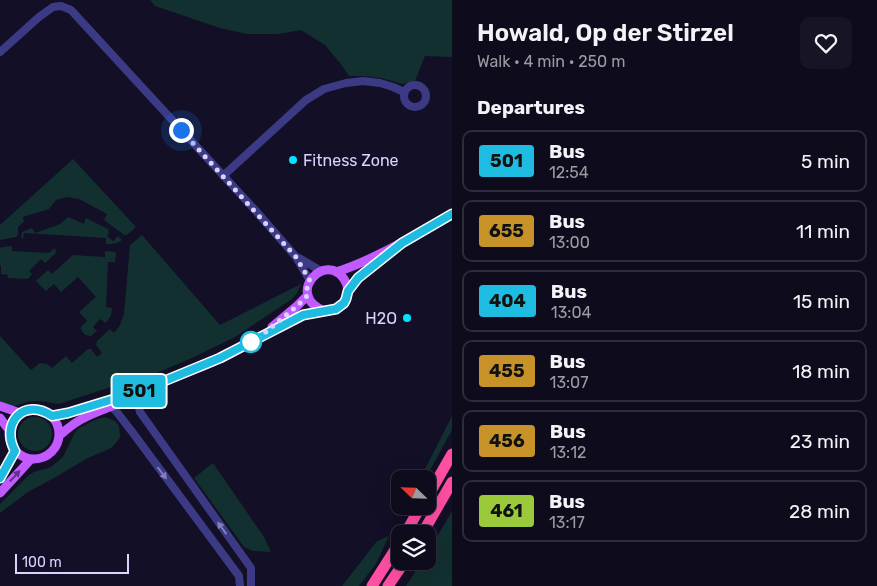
<!DOCTYPE html>
<meta charset="utf-8">
<style>
body{margin:0;font-family:Rubik,sans-serif;background:#171425;color:#f1f3f6;height:100vh;display:flex;flex-direction:column;font-size:19px;white-space:nowrap}
*{box-sizing:border-box;margin:0}
p{font-size:16px;color:#9b9ba3}
.icon{flex:none;width:28px;height:28px;fill:none;stroke:currentColor;stroke-width:2;stroke-linecap:round;stroke-linejoin:round}
.map{position:relative;flex:1;overflow:hidden}
.drawer{display:flex;flex-direction:column;background:#0e0b1c;width:425px}
.drawer>*{flex:none}
.badge{padding:0 10px;border-radius:4px;font-size:18px;line-height:32px}
.needle{width:32px;rotate:293deg}
.tools{position:absolute;left:391px;top:470px;display:grid;gap:10px}
.tools a{display:grid;place-items:center;width:45px;height:45px;border-radius:10px;background:#0e0b1c;box-shadow:0 5px 20px #0002,0 0 0 1px #2e2b3b;font-size:25px}
.scale{position:absolute;left:15px;bottom:12px;width:114px;box-sizing:border-box;padding-left:5px;border:2px solid #d9d4ff;border-top:0;font-size:14px;line-height:18px;white-space:nowrap;color:#d9d4ff;-webkit-text-stroke:4px #130f26;paint-order:stroke}
.you{position:absolute;width:25px;height:25px;margin:-12px;border:4px solid #fff;border-radius:50%;background:#1a73e8;box-shadow:0 0 0 8px #1a73e833}
.map>.badge{position:absolute;translate:-50% -50%;box-shadow:0 0 0 2px #fff}
h2{padding:0 25px;font-size:19px;line-height:45px}
.round{display:grid;place-items:center;flex:none;width:52px;height:52px;border-radius:10px;background:#171425}
.headline{display:flex;align-items:center;justify-content:space-between;height:85px;padding:0 25px}
h1{font-size:24px;font-weight:600;line-height:38px}
ul{padding:0;list-style:none}
li{display:flex;align-items:center;gap:15px;height:62px;margin:0 10px 8px;padding:0 15px;border:2px solid #2e2b3b;border-radius:10px}
li div{flex:1}
li b{display:block;font-size:19px}
li em{font-style:normal}
li .badge{min-width:55px;font-weight:700;text-align:center}
main{display:flex;flex:1;min-height:0}
.map>svg:first-child{display:block}
.green{fill:#12302f}
.lines{fill:none;stroke-linecap:round;stroke-linejoin:round}
.minor{stroke:#3d3a85;stroke-width:8}
.major{stroke:#c25bff;stroke-width:9}
.highway{stroke:#ff4fa3;stroke-width:11}
.oneway{fill:#837fbc}
.oneway2{fill:#623188}
.line-casing{stroke:#fff;stroke-width:11}
.line{stroke:#1fbce1;stroke-width:8}
.walk{stroke:#d9d4ff;stroke-width:5;stroke-dasharray:0 9}
.poi-dot{fill:#00e5ff;stroke:#130f26;stroke-width:2}
.stop-dot{fill:#fff;stroke:#1fbce1;stroke-width:2.5}
.labels{text-anchor:middle;stroke-width:4;stroke-linejoin:round;paint-order:stroke}
.poi-label{font-size:16px;fill:#d9d4ff;stroke:#130f26;text-anchor:start}
</style>
<main>
<div class="map">
<svg width="452" height="586" viewBox="0 0 452 586">
<rect width="100%" height="100%" fill="#130f26"/>
<path class="green" d="M 150,0 L 452,0 L 452,57 L 425,56 L 415,81 L 403,84 L 381,78 L 364,76 L 349,76 L 340,63 L 325,45 L 301,30 L 278,34 L 247,34 L 220,28 L 155,6 Z
M 73,159 L 136,227 L 127,235 L 124,235 L 104,220 L 107,214 L 79,199 L 67,197 L 56,200 L 49,209 L 23,217 L 24,222 L 18,227 L 18,234 L 16,237 L 0,240 L 0,225 Z
M 68,217 L 84,224 L 86,218 L 108,229 L 109,233 L 107,236 L 113,241 L 118,236 L 122,240 C 118,244 111,244 106,244 L 106,238 L 24,233 L 23,239 L 21,238 L 22,232 L 32,228 L 35,233 L 60,224 Z
M 142,235 L 220,325 L 301,284 L 297,293 L 292,299 L 235,337 L 192,358 L 147,377 L 132,380 L 59,404 C 51,403 43,401 35,401 C 19,401 16,412 0,401 L 0,336 L 31,370 L 40,363 L 47,364 L 52,368 L 66,356 L 72,363 L 88,349 L 91,349 L 97,357 L 102,353 L 96,345 L 97,341 L 110,329 L 114,333 L 120,325 L 124,314 L 130,245 Z
M 12,246 L 12,251 L 49,253 L 55,248 L 56,253 L 45,263 L 41,259 L 29,271 L 32,274 L 28,279 L 8,278 L 8,275 L 1,274 L 1,266 L 0,265 L 0,248 L 3,247 Z
M 105,251 L 116,252 L 115,262 L 108,262 L 106,307 L 112,308 L 111,315 L 106,323 L 100,319 L 93,327 L 97,331 L 91,336 L 85,335 L 80,328 L 87,321 L 79,312 L 96,297 L 78,277 L 61,292 L 54,284 L 46,291 L 36,281 L 48,270 L 52,274 L 73,255 L 105,257 Z
M 452,416 L 452,430 L 425,479 L 420,479 Z
M 105,417 L 115,421 L 119,426 L 120,437 L 116,443 L 111,448 L 88,458 L 54,478 L 28,492 L 0,513 L 0,504 L 29,475 L 34,472 L 51,467 L 63,457 L 74,434 L 79,428 L 95,420 Z
M18 434a17 17 0 1 1 34 0a17 17 0 1 1-34 0Z
M 213,463 L 264,537 L 271,552 L 253,551 L 244,547 L 194,478 Z
M 452,511 L 452,586 L 406,586 L 422,561 L 428,561 L 428,552 Z
M 389,536 L 376,564 L 359,586 L 342,586 L 377,541 Z"/>
<g class="lines">
<path class="minor" d="M 0,52 L 39,17 L 53,7 L 61,6 L 71,10 L 255,210 L 296,257 L 310,281
M404 96a11 11 0 1 1 22 0a11 11 0 1 1-22 0Z
M 223,176 L 306,100 L 324,89 L 346,83 L 363,81 L 380,83 L 393,87 L 404,92
M 299,258 L 321,271
M 149,387 C 142,395 137,401 140,412 L 251,568 L 251,586
M 111,407 L 116,411 L 133,433 L 239,576 L 240,586"/>
<path class="major" d="M 336,272 C 377,259 414,235 452,214
M 348,291 L 358,278 L 388,254
M 272,327 L 297,306 L 308,295
M 0,406 L 20,413
M9 434a25 25 0 1 1 50 0a25 25 0 1 1-50 0Z
M 52,416 L 68,413 L 121,397
M 0,418 L 9,430
M 60,435 C 67,429 75,422 84,418 C 93,413 103,410 112,406 C 122,401 132,395 142,390 C 168,379 194,371 220,359 C 236,351 251,342 266,334 C 278,328 291,319 303,315 C 313,312 329,312 337,308 C 341,306 345,302 346,297 C 349,291 348,285 344,279 C 326,251 284,294 324,311
M 0,478 L 15,451
M 0,493 L 31,459"/>
<path class="highway" d="M 428,496 L 452,454
M 405,534 L 421,506
M 422,534 L 452,482
M 372,586 L 400,542
M 388,586 L 405,561"/>
</g>
<defs><path id="oneway-solid" d="M-6-.8H1V-3.2L6.5 0L1 3.2V.8H-6Z" transform="scale(1.25)"/></defs>
<g class="oneway">
<use href="#oneway-solid" transform="translate(162 473) rotate(53)"/>
<use href="#oneway-solid" transform="translate(222 528) rotate(-126)"/>
</g>
<use class="oneway2" href="#oneway-solid" transform="translate(15 476) rotate(-47)"/>
<g class="lines">
<defs>
<path id="line" d="M 0,478 L 15,451 C 0,423 24,397 52,416 L 68,413 L 140,391 L 220,358 L 303,315 L 336,309 L 344,303 L 346,299 L 348,291 L 358,278 L 402,243 L 452,214"/>
</defs>
<use href="#line" class="line-casing"/>
<use href="#line" class="line"/>
<path class="walk" d="M 181,130 L 296,257 L 310,281 L 307,288 L 308,295 L 297,306 L 256,340 L 251,342"/>
</g>
<g class="poi-dot">
<circle cx="293" cy="160" r="5"/>
<circle cx="407" cy="318" r="5"/>
</g>
<circle class="stop-dot" cx="251" cy="342" r="10"/>
<g class="labels">
<g class="poi-label">
<text x="303" y="166">Fitness Zone</text>
<text x="397" y="324" text-anchor="end">H2O</text>
</g>
</g>
</svg>
<div class="tools">
<a><svg class="needle" viewBox="-14 -14 28 28"><path d="M0-13l5 13h-10z" fill="#e53935"/><path d="M0 13l5-13h-10z" fill="#9b9ba3"/></svg></a>
<a><svg class="icon" aria-label="layers" viewBox="0 0 24 24"><path d="M12 4l9 5-9 5-9-5zM3 14l9 5 9-5"/></svg></a>
</div>
<div class="scale">100 m</div>
<div class="you" style="left:181px;top:130px"></div>
<b class="badge" style="left:139px;top:391px;background:#1fbce1;color:#111">501</b>
</div>
<section class="drawer">
<div class="headline"><div><h1>Howald, Op der Stirzel</h1><p>Walk · 4 min · 250 m</p></div><a class="round"><svg class="icon" aria-label="heart" viewBox="0 0 24 24"><path d="M12 20l-8-8c-3-5 5-10 8-4 3-6 11-1 8 4z"/></svg></a></div>
<h2>Departures</h2>
<ul>
<li><span class="badge" style="background:#1fbce1;color:#111">501</span><div><b>Bus</b><p>12:54</p></div><em>5 min</em></li>
<li><span class="badge" style="background:#c79227;color:#111">655</span><div><b>Bus</b><p>13:00</p></div><em>11 min</em></li>
<li><span class="badge" style="background:#1fbce1;color:#111">404</span><div><b>Bus</b><p>13:04</p></div><em>15 min</em></li>
<li><span class="badge" style="background:#c79227;color:#111">455</span><div><b>Bus</b><p>13:07</p></div><em>18 min</em></li>
<li><span class="badge" style="background:#c79227;color:#111">456</span><div><b>Bus</b><p>13:12</p></div><em>23 min</em></li>
<li><span class="badge" style="background:#9aca3c;color:#111">461</span><div><b>Bus</b><p>13:17</p></div><em>28 min</em></li>
</ul>
</section>
</main>
